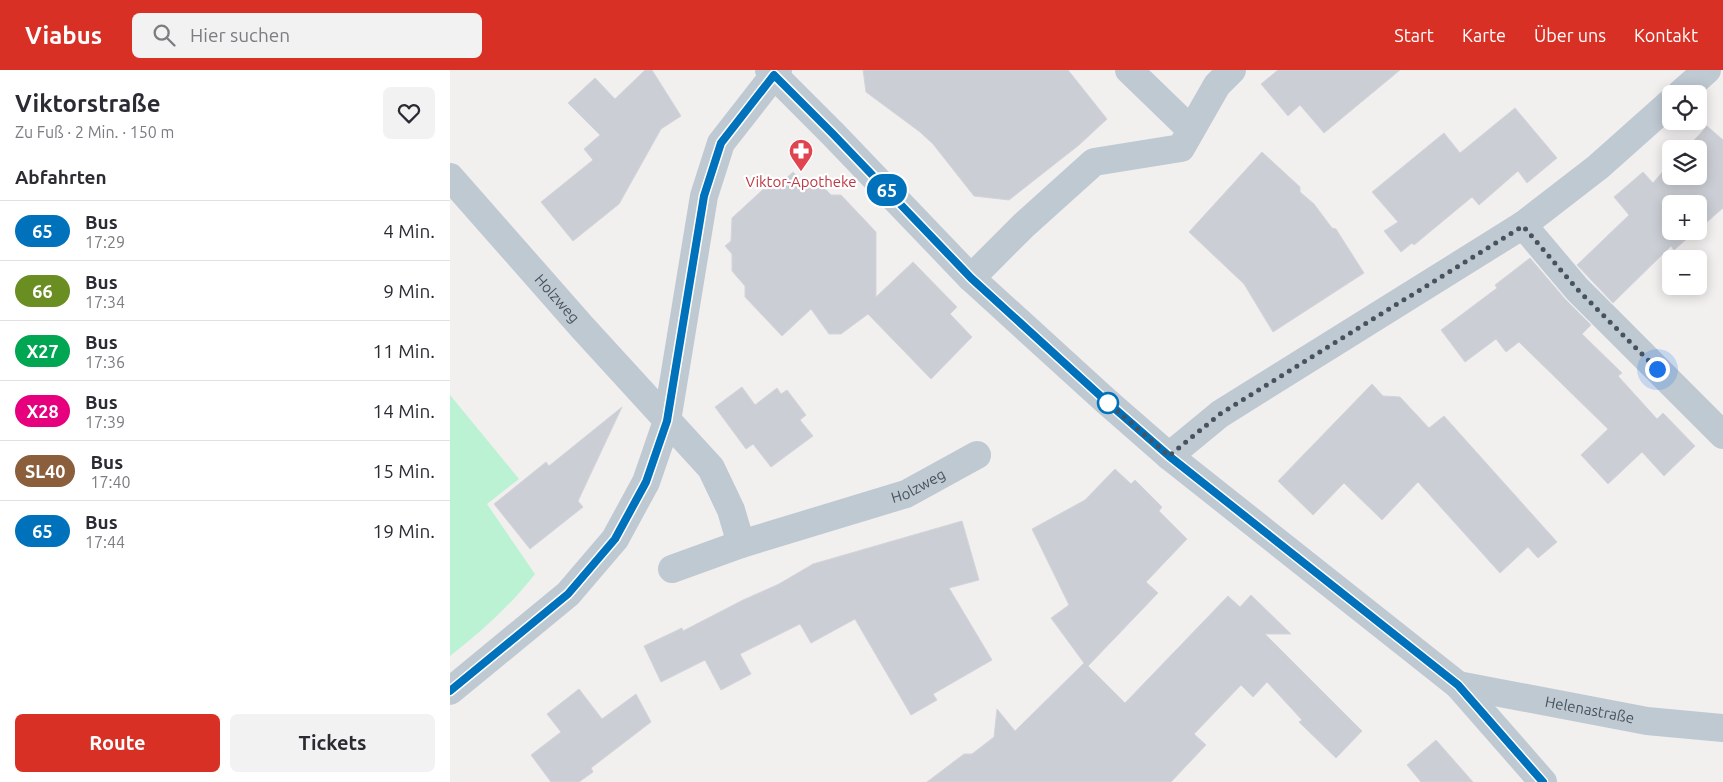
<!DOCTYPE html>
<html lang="de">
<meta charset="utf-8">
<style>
body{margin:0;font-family:Ubuntu,sans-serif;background:#f2f2f3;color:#2b2b33;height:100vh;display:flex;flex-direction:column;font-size:19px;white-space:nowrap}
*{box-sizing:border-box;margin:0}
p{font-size:16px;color:#7c7c81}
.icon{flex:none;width:28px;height:28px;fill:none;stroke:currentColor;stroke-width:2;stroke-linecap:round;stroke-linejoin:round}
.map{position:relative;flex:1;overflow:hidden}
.sheet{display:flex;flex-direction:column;background:#fff;width:450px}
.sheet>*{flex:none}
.badge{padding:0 10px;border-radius:16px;font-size:18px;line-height:32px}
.fabs{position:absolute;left:1212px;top:15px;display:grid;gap:10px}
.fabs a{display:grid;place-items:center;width:45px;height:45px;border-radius:8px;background:#fff;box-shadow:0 2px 12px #0003;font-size:25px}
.you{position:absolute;width:25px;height:25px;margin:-12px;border:4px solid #fff;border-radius:50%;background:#1a73e8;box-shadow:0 0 0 8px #1a73e833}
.map>.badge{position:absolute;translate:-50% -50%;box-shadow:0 0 0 2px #fff}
h2{padding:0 15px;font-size:19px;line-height:45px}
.round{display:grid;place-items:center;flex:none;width:52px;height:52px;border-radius:8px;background:#f2f2f3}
.headline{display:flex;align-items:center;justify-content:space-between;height:85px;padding:0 15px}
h1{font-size:24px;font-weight:700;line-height:38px}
.button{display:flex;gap:10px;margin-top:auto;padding:10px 15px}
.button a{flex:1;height:58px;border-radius:8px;background:#d93025;color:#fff;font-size:20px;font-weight:700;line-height:58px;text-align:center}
.button a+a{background:#f2f2f3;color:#2b2b33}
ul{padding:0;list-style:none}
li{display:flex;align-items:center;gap:15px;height:60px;padding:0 15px;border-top:1px solid #e1e1e2}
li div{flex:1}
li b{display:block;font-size:19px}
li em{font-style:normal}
li .badge{min-width:55px;font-weight:700;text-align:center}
header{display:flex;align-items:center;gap:30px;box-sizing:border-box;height:70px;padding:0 25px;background:#d93025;color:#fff}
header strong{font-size:24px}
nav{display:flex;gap:28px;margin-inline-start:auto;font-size:18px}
.search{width:350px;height:45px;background:#f2f2f3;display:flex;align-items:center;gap:12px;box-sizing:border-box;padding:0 18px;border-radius:8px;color:#7c7c81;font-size:19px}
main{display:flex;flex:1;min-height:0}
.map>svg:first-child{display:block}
.green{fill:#bbf2d3}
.building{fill:#cbced4;stroke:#d3d5db}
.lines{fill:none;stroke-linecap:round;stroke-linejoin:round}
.minor{stroke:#bfc9d2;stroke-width:28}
.line-casing{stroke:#fff;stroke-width:11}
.line{stroke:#0072bc;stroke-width:8}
.walk{stroke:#46525e;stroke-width:5;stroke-dasharray:0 9}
.stop-dot{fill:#fff;stroke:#0072bc;stroke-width:2.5}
.labels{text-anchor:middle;stroke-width:4.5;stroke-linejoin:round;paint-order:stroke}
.health-label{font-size:15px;fill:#be3a42;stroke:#fff}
.street-label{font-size:15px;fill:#46525e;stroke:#fff}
</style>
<header>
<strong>Viabus</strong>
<div class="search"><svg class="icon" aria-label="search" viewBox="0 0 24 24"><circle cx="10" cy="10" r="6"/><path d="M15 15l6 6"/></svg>Hier suchen</div>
<nav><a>Start</a><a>Karte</a><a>Über uns</a><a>Kontakt</a></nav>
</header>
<main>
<section class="sheet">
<div class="headline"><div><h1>Viktorstraße</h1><p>Zu Fuß · 2 Min. · 150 m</p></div><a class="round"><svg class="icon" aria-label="heart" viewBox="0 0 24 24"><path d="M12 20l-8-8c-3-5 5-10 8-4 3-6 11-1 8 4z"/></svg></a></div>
<h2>Abfahrten</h2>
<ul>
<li><span class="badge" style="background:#0072bc;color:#fff">65</span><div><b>Bus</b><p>17:29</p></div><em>4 Min.</em></li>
<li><span class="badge" style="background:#6b8e23;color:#fff">66</span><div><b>Bus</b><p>17:34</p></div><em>9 Min.</em></li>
<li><span class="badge" style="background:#00a651;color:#fff">X27</span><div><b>Bus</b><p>17:36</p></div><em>11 Min.</em></li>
<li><span class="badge" style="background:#e6007e;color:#fff">X28</span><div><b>Bus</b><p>17:39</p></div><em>14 Min.</em></li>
<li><span class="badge" style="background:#8b5e3c;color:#fff">SL40</span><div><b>Bus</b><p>17:40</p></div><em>15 Min.</em></li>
<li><span class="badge" style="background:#0072bc;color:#fff">65</span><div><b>Bus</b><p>17:44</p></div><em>19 Min.</em></li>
</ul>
<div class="button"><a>Route</a><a>Tickets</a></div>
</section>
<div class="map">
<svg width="1273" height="712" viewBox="0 0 1273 712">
<rect width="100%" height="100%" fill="#f2efef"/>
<path class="green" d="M 0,325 L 69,409 L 37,434 L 85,504 C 61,535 31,562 0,586 Z"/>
<path class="building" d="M 195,0 L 202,0 L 231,46 L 211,59 L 169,134 L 123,171 L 91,132 L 143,90 L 134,79 L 150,65 L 118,33 L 145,8 L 165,29 Z
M 413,0 L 618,0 L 657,49 L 629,75 L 559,130 L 524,126 L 483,74 L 470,62 L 416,22 Z
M 828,0 L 950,0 L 874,63 L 850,35 L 838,46 L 811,14 Z
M 1065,38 L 1107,88 L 1077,113 L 1068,101 L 1029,135 L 1022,127 L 964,175 L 962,173 L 951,182 L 934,161 L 948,152 L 922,122 L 994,63 L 1010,83 Z
M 1257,56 L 1273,70 L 1273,138 L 1249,159 L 1249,134 L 1221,134 L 1221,161 L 1246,161 L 1224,180 L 1221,176 L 1163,233 L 1127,195 L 1179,145 L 1164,127 L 1193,102 L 1203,113 L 1221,92 L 1221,106 L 1249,106 L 1249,79 L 1234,79 L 1237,75 L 1239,76 Z
M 812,82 L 850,117 L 850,122 L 864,134 L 882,158 L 886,159 L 914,203 L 823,262 L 794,214 L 739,162 Z
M 343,102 L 349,108 L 367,110 L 381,125 L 391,125 L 426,162 L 426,227 L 463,192 L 507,237 L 500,244 L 522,267 L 481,309 L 418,244 L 391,264 L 379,264 L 361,239 L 332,266 L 295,227 L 295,216 L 282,201 L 282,184 L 275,176 L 281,171 L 282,148 L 320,113 L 330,114 Z
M 1080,188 L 1115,229 L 1141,255 L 1132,264 L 1172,303 L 1168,306 L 1207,349 L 1213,343 L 1245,376 L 1214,406 L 1192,382 L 1158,414 L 1131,385 L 1158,359 L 1069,272 L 1056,282 L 1046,269 L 1015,292 L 991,260 L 1047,218 L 1045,215 Z
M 922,314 L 933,326 L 950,327 L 979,358 L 994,346 L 1107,472 L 1088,488 L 1078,477 L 1050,503 L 968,412 L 932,450 L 894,413 L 863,445 L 828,411 Z
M 292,317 L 305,335 L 327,318 L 331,324 L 337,320 L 356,345 L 350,350 L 363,366 L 321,397 L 303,374 L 296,379 L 265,337 Z
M 172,337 L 128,431 L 133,437 L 80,479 L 44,434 L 96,392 L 99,396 Z
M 665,399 L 681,414 L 685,410 L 712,437 L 709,441 L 737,469 L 696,512 L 708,523 L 638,596 L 675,633 L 778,526 L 790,537 L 801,525 L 841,564 L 815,564 L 912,661 L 886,688 L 849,652 L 852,650 L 817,612 L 803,627 L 791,615 L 744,664 L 756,675 L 721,712 L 477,712 L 514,684 L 522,684 L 544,667 L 547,639 L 565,661 L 634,593 L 601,548 L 619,535 L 582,459 L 635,430 Z
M 512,451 L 529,510 L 499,518 L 542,590 L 483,624 L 487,630 L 461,645 L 405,549 L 361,573 L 350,554 L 290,584 L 301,604 L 271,620 L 255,590 L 211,612 L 194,576 L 232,558 L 233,561 L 293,530 L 329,514 L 363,494 Z
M 129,619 L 152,649 L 186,624 L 201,652 L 141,698 L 143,702 L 129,712 L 101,712 L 81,685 L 111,662 L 97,644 Z
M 986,670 L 1023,712 L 971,712 L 957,695 Z"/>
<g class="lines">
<g class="minor">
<path d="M 319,0 L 383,64 L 521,208 L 656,331 L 719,386 L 1008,615 L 1093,712"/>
<path d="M 679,0 L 741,60"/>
<path d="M 1230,24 L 1257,0"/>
<path id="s1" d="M 0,107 L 132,257 L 261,398 L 281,440 L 291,474"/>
<path d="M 1073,155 L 1127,219 L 1273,365"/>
<path d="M 521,208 L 574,155 L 644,92 L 731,78 L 767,15 L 782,0"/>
<path d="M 719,386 L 770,344 L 1073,155 L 1148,97 L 1221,32"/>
<path id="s2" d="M 222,499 L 291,474 L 456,424 L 527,385"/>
<path id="s3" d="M 1008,615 L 1197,651 L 1273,658"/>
<path d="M 0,621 L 118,524 L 165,469 L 196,412 L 217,351 L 254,126 L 271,73 L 328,0"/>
</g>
</g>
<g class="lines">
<defs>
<path id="line" d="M 0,621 L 118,524 L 165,469 L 196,412 L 217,351 L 254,126 L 271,73 L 324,5 L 383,64 L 521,208 L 656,331 L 719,386 L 1008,615 L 1093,712"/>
</defs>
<use href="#line" class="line-casing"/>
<use href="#line" class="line"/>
<path class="walk" d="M 658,333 L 656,331 L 719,386 L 770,344 L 1073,156 L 1127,219 L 1207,299"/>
</g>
<defs>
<symbol id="pharmacy-pin" viewBox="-11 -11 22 30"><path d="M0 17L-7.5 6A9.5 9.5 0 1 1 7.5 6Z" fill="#e0444e" stroke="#fff"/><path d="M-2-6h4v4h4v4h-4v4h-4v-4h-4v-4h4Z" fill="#fff"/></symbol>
</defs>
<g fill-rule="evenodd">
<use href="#pharmacy-pin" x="337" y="67" width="28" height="38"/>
</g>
<circle class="stop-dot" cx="658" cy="333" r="10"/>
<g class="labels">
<g class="health-label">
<text x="351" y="117">Viktor-Apotheke</text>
</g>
<g class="street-label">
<text dy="5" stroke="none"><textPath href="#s1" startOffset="162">Holzweg</textPath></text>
<text dy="5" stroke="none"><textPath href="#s2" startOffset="260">Holzweg</textPath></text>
<text dy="5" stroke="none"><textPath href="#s3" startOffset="134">Helenastraße</textPath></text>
</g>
</g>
</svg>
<div class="fabs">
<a><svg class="icon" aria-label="locate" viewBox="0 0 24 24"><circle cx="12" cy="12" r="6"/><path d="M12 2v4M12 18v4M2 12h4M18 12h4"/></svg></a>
<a><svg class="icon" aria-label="layers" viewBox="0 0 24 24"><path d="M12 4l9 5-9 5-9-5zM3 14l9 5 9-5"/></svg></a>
<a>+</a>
<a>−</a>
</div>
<div class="you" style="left:1207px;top:299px"></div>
<b class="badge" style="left:437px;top:120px;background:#0072bc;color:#fff">65</b>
</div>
</main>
